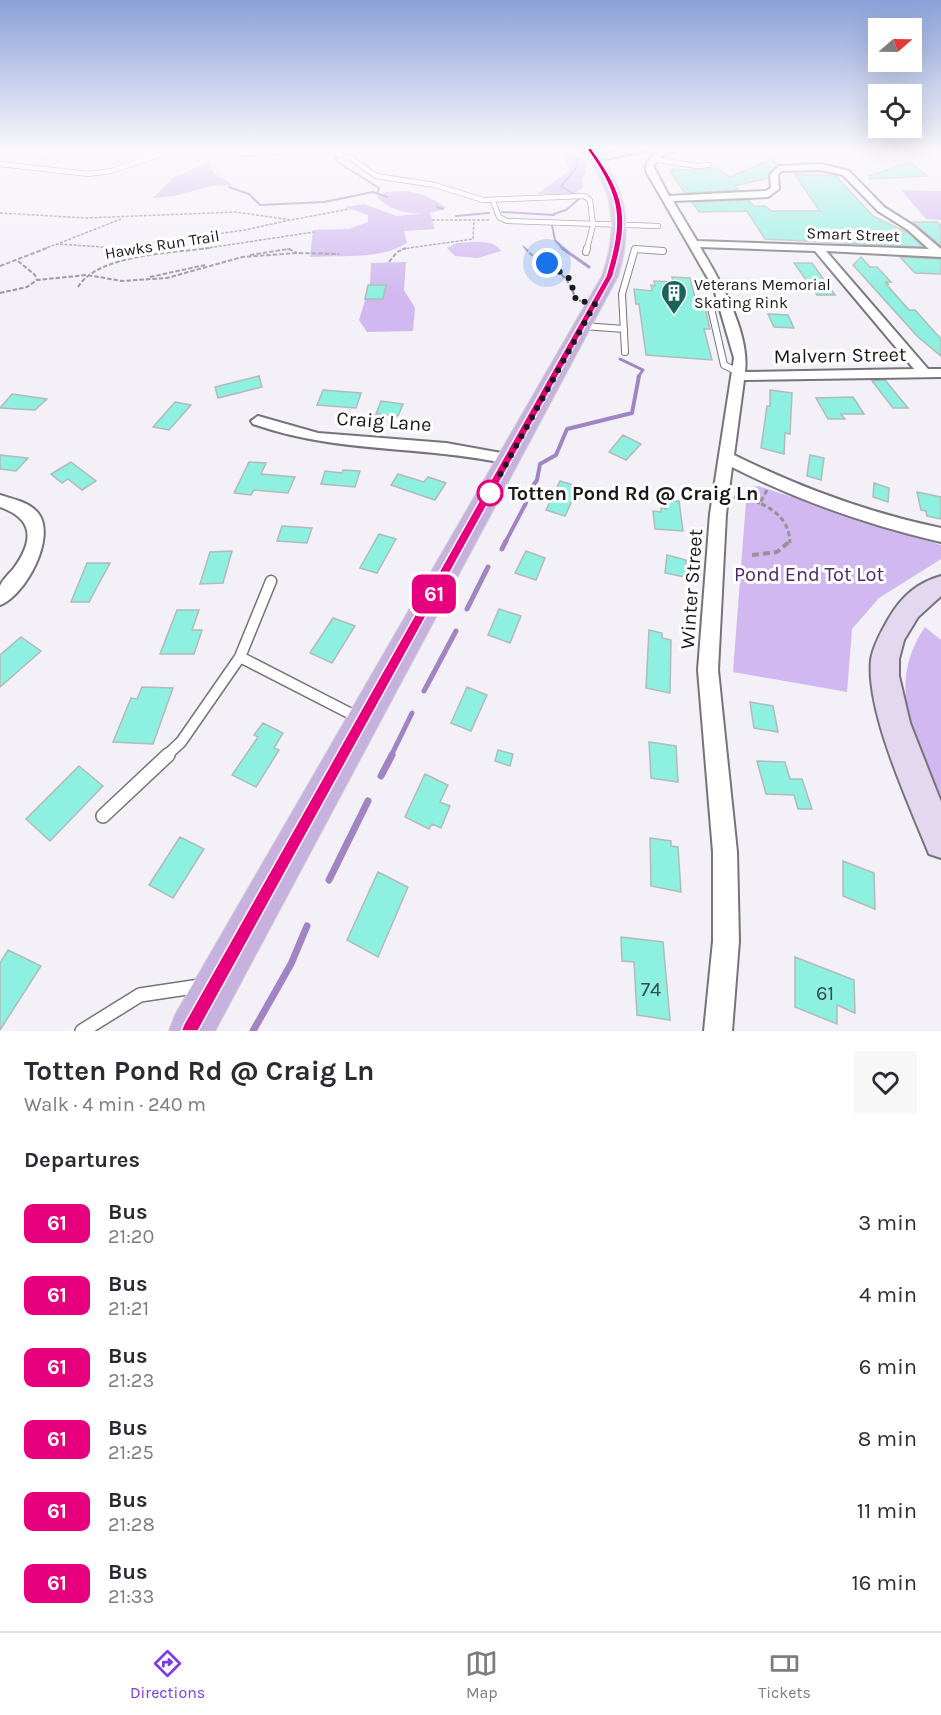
<!DOCTYPE html>
<meta charset="utf-8">
<style>
body{margin:0;font-family:Karla,sans-serif;background:#f7f7f7;color:#2b2b33;height:100vh;display:flex;flex-direction:column;font-size:22px;white-space:nowrap}
*{box-sizing:border-box;margin:0}
p{font-size:20px;color:#7c7c81}
.icon{flex:none;width:33px;height:33px;fill:none;stroke:currentColor;stroke-width:2;stroke-linecap:round;stroke-linejoin:round}
.map{position:relative;height:1031px;overflow:hidden}
.panel{display:flex;flex-direction:column;background:#fff;flex:1}
.panel>*{flex:none}
.badge{padding:0 12px;border-radius:9px;font-size:21px;line-height:39px}
.needle{width:39px;rotate:70deg}
.controls{position:absolute;left:868px;top:18px;display:grid;gap:12px}
.controls a{display:grid;place-items:center;width:54px;height:54px;border-radius:0px;background:#fff;box-shadow:0 6px 24px #0002;font-size:30px}
.you{position:absolute;width:30px;height:30px;margin:-15px;border:4px solid #fff;border-radius:50%;background:#1a73e8;box-shadow:0 0 0 9px #1a73e833}
.map>.badge{position:absolute;translate:-50% -50%;box-shadow:0 0 0 3px #fff}
h2{padding:0 24px;font-size:22px;line-height:54px}
.round{display:grid;place-items:center;flex:none;width:63px;height:63px;border-radius:0px;background:#f7f7f7}
.head{display:flex;align-items:center;justify-content:space-between;height:102px;padding:0 24px}
h1{font-size:28px;font-weight:700;line-height:45px}
ul{padding:0;list-style:none}
li{display:flex;align-items:center;gap:18px;height:72px;padding:0 24px}
li div{flex:1}
li b{display:block;font-size:22px}
li em{font-style:normal}
li .badge{min-width:66px;font-weight:700;text-align:center}
.tab-bar{display:flex;justify-content:space-around;align-items:center;height:84px;border-top:2px solid #e1e1e2;background:#fff;font-size:16px;color:#7c7c81}
.tab-bar a{display:grid;justify-items:center;gap:3px}
.tab-bar .active{color:#7c3aed}
.map>svg:first-child{display:block}
.green{fill:#d1b8f0}
.lines{fill:none;stroke-linecap:round;stroke-linejoin:round}
.stream-far4{stroke:#a184c3;stroke-width:2}
.stream-far3{stroke:#a184c3;stroke-width:3}
.stream-far2{stroke:#a184c3;stroke-width:4}
.stream-far1{stroke:#a184c3;stroke-width:5}
.stream{stroke:#a184c3;stroke-width:7}
.building{fill:#8ef0e1;stroke:#b1bbb9;stroke-width:1.5}
.lane-far3-casing{stroke:#76737a;stroke-width:6}
.lane-far2-casing{stroke:#76737a;stroke-width:8}
.lane-far1-casing{stroke:#76737a;stroke-width:13}
.lane-casing{stroke:#76737a;stroke-width:16}
.street-casing{stroke:#76737a;stroke-width:4}
.secondary-casing{stroke:#76737a;stroke-width:4}
.primary-casing{stroke:#d1d1d1;stroke-width:2}
.path-far3{stroke:#959298;stroke-width:1.5;stroke-dasharray:3 1.5;stroke-linecap:butt}
.path-far2{stroke:#959298;stroke-width:2;stroke-dasharray:4.5 2;stroke-linecap:butt}
.path-far1{stroke:#959298;stroke-width:3;stroke-dasharray:5 3;stroke-linecap:butt}
.path{stroke:#959298;stroke-width:4;stroke-dasharray:7 4;stroke-linecap:butt}
.lane-far3{stroke:#fff;stroke-width:4.5}
.lane-far2{stroke:#fff;stroke-width:6}
.lane-far1{stroke:#fff;stroke-width:10}
.lane{stroke:#fff;stroke-width:13}
.street{fill:#fff;fill-rule:evenodd}
.secondary{fill:#e3d8ef;fill-rule:evenodd}
.primary{fill:#c7b1df;fill-rule:evenodd}
.line{fill:#e6007e;stroke:#fff;stroke-width:1.5}
.walk{stroke:#19181b;stroke-width:6;stroke-dasharray:0 10.8}
.stop-dot{fill:#fff;stroke:#e6007e;stroke-width:3}
.labels{text-anchor:middle;stroke-width:6;stroke-linejoin:round;paint-order:stroke}
.far-street-label{font-size:16px;fill:#19181b;stroke:#fff}
.far-poi-label{font-size:16px;fill:#19181b;stroke:#fff;text-anchor:start}
.street-label{font-size:20px;fill:#19181b;stroke:#fff}
.stop-label{font-size:20px;font-weight:bold;fill:#19181b;stroke:#fff;text-anchor:start}
.park-label{font-size:20px;fill:#4c246f;stroke:#fff}
.near-number-label{font-size:20px;fill:#364e4c}
</style>
<div class="map">
<svg width="941" height="1031" viewBox="0 0 941 1031">
<rect width="100%" height="100%" fill="#f3f0f8"/>
<path class="green" d="M 569,151 L 585,161 L 586,173 L 581,180 L 584,187 L 574,194 L 537,194 L 570,170 L 562,152 Z
M 206,163 L 210,164 C 214,179 224,176 233,185 L 212,186 L 174,196 L 153,198 L 173,178 Z
M 901,190 L 941,191 L 941,220 L 926,219 Z
M 408,191 L 424,195 L 446,207 C 427,219 392,214 377,197 L 386,192 Z
M 364,204 L 397,216 L 430,213 L 435,229 L 404,231 L 407,243 C 381,260 341,255 310,257 L 313,230 L 349,229 L 368,222 L 368,215 L 345,207 Z
M 457,243 C 470,242 494,238 501,251 L 478,258 L 455,256 L 447,248 Z
M 406,262 L 404,290 L 415,308 L 413,331 L 367,332 L 359,320 L 370,284 L 371,263 Z
M 758,486 L 941,545 L 941,559 L 879,598 L 852,629 L 847,692 L 733,672 L 747,488 Z
M 925,627 L 941,640 L 941,796 C 916,737 884,688 925,627 Z"/>
<g class="lines">
<path class="stream-far4" d="M 611,152 L 627,149
M 336,155 L 336,161 L 379,188 L 378,192
M 229,187 L 249,194 L 260,205 L 324,202 L 373,192 L 387,197
M 574,194 L 561,186 L 578,166 L 575,160 L 582,158
M 437,207 L 443,209
M 502,212 L 554,215
M 554,214 L 566,210 L 579,199
M 456,216 L 489,213
M 552,225 L 555,240 L 563,249"/>
<path class="stream-far3" d="M 562,248 L 589,267
M 620,359 L 643,370 L 638,377"/>
<path class="stream-far2" d="M 530,490 L 537,480 L 540,464 L 556,455 L 567,429 L 632,413 L 639,376
M 505,543 L 526,503"/>
<path class="stream-far1" d="M 502,549 L 506,541
M 467,609 L 488,567
M 424,691 L 456,631
M 391,756 L 412,713"/>
<path class="stream" d="M 381,776 L 392,755
M 329,880 L 368,801
M 253,1031 L 291,964 L 307,926"/>
</g>
<path class="building" d="M 772,159 L 777,165 L 768,173 L 768,178 L 735,186 L 739,190 L 685,193 L 670,171 L 674,171 L 672,169 L 696,170 L 716,168 L 730,177 Z
M 910,162 L 927,176 L 870,179 L 869,176 Z
M 794,174 L 836,176 L 873,216 L 910,234 L 923,247 L 765,239 L 747,211 L 699,212 L 692,202 L 748,200 L 754,206 L 765,206 L 771,211 L 820,211 Z
M 913,222 L 937,222 L 941,226 L 941,246 Z
M 861,257 L 870,267 L 877,267 L 891,282 L 886,282 L 888,284 L 886,284 L 909,310 L 915,310 L 941,339 L 941,356 L 918,337 L 853,265 Z
M 900,257 L 941,259 L 941,274 L 915,273 Z
M 794,263 L 812,263 L 835,295 L 817,295 Z
M 672,277 L 690,278 L 695,298 L 703,298 L 710,329 L 704,329 L 712,360 L 646,355 L 639,304 L 636,304 L 634,289 L 652,291 L 651,285 L 655,286 L 654,281 L 673,282 Z
M 368,285 L 386,285 L 383,299 L 365,299 Z
M 768,314 L 788,315 L 794,328 L 774,327 Z
M 259,376 L 262,387 L 218,398 L 215,387 Z
M 885,380 L 908,408 L 893,408 L 872,381 Z
M 323,390 L 361,393 L 356,408 L 317,405 Z
M 770,390 L 792,393 L 790,434 L 785,433 L 784,454 L 761,448 L 767,406 L 770,406 Z
M 12,394 L 47,399 L 35,410 L 0,408 Z
M 853,397 L 864,414 L 841,414 L 845,419 L 828,419 L 816,398 Z
M 381,401 L 403,404 L 398,416 L 376,414 Z
M 175,402 L 191,405 L 169,430 L 153,427 Z
M 623,435 L 641,444 L 626,460 L 609,452 Z
M 0,455 L 28,458 L 16,471 L 0,469 Z
M 810,455 L 824,458 L 821,480 L 807,476 Z
M 71,462 L 96,481 L 82,490 L 68,479 L 62,483 L 51,474 Z
M 249,462 L 266,463 L 261,474 L 295,477 L 288,493 L 254,490 L 251,495 L 234,493 Z
M 343,470 L 360,471 L 355,487 L 321,484 L 325,471 L 342,473 Z
M 398,474 L 424,482 L 428,477 L 446,483 L 435,500 L 391,485 Z
M 560,481 L 584,488 L 578,502 L 572,501 L 565,516 L 546,510 Z
M 874,483 L 889,488 L 888,502 L 873,497 Z
M 917,492 L 941,497 L 941,519 L 927,516 L 926,511 L 921,510 Z
M 679,501 L 683,531 L 655,529 L 653,511 L 661,512 L 661,508 L 667,509 L 666,502 Z
M 282,526 L 312,528 L 307,543 L 277,541 Z
M 379,534 L 396,539 L 377,573 L 360,568 Z
M 232,551 L 223,583 L 200,584 L 210,552 Z
M 526,551 L 545,558 L 536,580 L 515,573 Z
M 667,555 L 686,560 L 685,577 L 665,573 Z
M 87,563 L 110,563 L 89,602 L 71,602 Z
M 499,609 L 521,616 L 510,643 L 488,635 Z
M 177,610 L 199,610 L 192,630 L 202,630 L 194,654 L 160,654 Z
M 333,618 L 355,626 L 332,663 L 310,653 Z
M 649,630 L 662,633 L 662,638 L 671,640 L 670,693 L 646,688 Z
M 21,637 L 41,651 L 0,687 L 0,655 Z
M 142,687 L 173,688 L 153,744 L 113,742 L 131,698 L 137,699 Z
M 467,687 L 487,695 L 471,731 L 451,723 Z
M 750,702 L 773,706 L 778,732 L 754,728 Z
M 263,723 L 283,733 L 274,748 L 279,750 L 256,787 L 232,775 L 258,737 L 254,735 Z
M 649,742 L 676,746 L 678,782 L 651,778 Z
M 498,750 L 513,754 L 510,766 L 495,761 Z
M 757,761 L 785,762 L 790,779 L 802,779 L 812,809 L 798,809 L 794,795 L 766,794 Z
M 79,766 L 103,786 L 50,841 L 26,819 Z
M 425,774 L 448,785 L 440,802 L 450,806 L 441,828 L 432,824 L 429,829 L 405,817 Z
M 180,837 L 204,849 L 173,898 L 149,885 Z
M 650,838 L 671,841 L 671,846 L 678,847 L 681,892 L 651,886 Z
M 843,861 L 874,873 L 875,909 L 843,896 Z
M 378,872 L 408,887 L 378,957 L 347,940 Z
M 621,937 L 663,942 L 670,1020 L 637,1015 L 634,962 L 622,961 Z
M 8,950 L 41,966 L 0,1030 L 0,963 Z
M 795,957 L 854,980 L 855,1013 L 837,1005 L 837,1024 L 795,1007 Z"/>
<g class="lines">
<defs>
<path id="lane-far3" d="M 211,149 L 247,154 L 303,150 L 332,152 L 351,158 L 376,176 L 435,185 L 483,200 L 584,196 L 590,200 L 593,225 L 587,249
M 653,159 L 696,166 L 709,165
M 0,164 L 88,174 L 111,171 L 176,149
M 493,201 L 499,217 L 507,221 L 658,226
M 635,249 L 640,249"/>
<path id="lane-far2" d="M 586,252 L 587,248
M 711,308 L 724,365 L 740,373
M 583,326 L 624,329
M 625,352 L 622,294 L 635,249 L 663,251"/>
<path id="lane-far1" d="M 240,657 L 271,581
M 166,756 L 181,742 L 240,657 L 359,718"/>
<path id="lane" d="M 103,816 L 168,755
M 82,1031 L 140,995 L 200,986"/>
<path id="street" d="M 663,149 L 675,149 L 661,157 L 653,166 L 669,196 L 766,191 L 771,188 L 770,175 L 779,166 L 821,164 L 849,171 L 884,207 L 914,226 L 941,249 L 941,257 L 826,251 L 928,369 L 941,369 L 941,377 L 744,380 L 734,455 C 801,488 869,513 941,528 L 941,542 C 868,525 799,501 732,467 L 726,514 L 718,670 L 737,852 L 739,941 L 732,1031 L 704,1031 L 713,941 L 713,852 L 698,670 L 710,514 L 734,358 L 714,289 L 646,171 C 644,161 655,153 663,149 ZM 821,170 L 843,175 L 878,211 L 908,230 L 929,249 L 697,241 L 673,201 L 768,197 L 779,189 L 778,175 L 781,171 ZM 700,247 L 815,251 L 914,369 L 745,372 C 750,333 720,280 700,247 Z
M 258,416 L 318,433 L 446,443 L 513,455 L 516,459 L 508,464 C 422,445 337,454 253,424 L 251,421 Z
M 0,495 C 13,499 29,502 38,513 C 57,537 25,596 0,605 C 0,599 0,591 0,586 C 2,580 10,573 14,568 C 34,540 34,519 0,507 Z"/>
<path id="secondary" d="M 627,149 L 654,149 L 596,161 L 590,158 Z
M 941,576 L 941,596 L 918,617 L 904,640 L 899,659 L 899,676 L 910,723 L 941,802 L 941,858 L 929,854 C 909,804 866,712 871,660 C 873,646 882,630 889,618 C 902,596 917,583 941,576 Z"/>
<path id="primary" d="M 583,149 L 596,149 C 627,189 633,229 618,276 L 215,1031 L 169,1031 L 175,1015 L 602,276 C 619,226 614,193 583,149 Z"/>
</defs>
<use href="#lane-far3" class="lane-far3-casing"/>
<use href="#lane-far2" class="lane-far2-casing"/>
<use href="#lane-far1" class="lane-far1-casing"/>
<use href="#lane" class="lane-casing"/>
<use href="#street" class="street-casing"/>
<use href="#secondary" class="secondary-casing"/>
<use href="#primary" class="primary-casing"/>
<path class="path-far3" d="M 44,158 L 60,151 L 46,149
M 0,213 L 86,218 L 236,212 L 291,220 L 349,209
M 432,220 L 490,220
M 60,243 L 121,219
M 523,246 L 526,249
M 43,249 L 57,244 L 117,248 L 245,230 L 290,220
M 201,249 L 314,232
M 287,249 L 290,249
M 402,249 L 473,239 L 474,220"/>
<path class="path-far2" d="M 115,248 L 118,248
M 525,248 C 546,273 564,262 576,300 L 581,301
M 250,255 L 289,249 L 297,253
M 18,261 L 35,275 L 37,280
M 389,262 L 397,252 L 406,248
M 0,266 L 47,248
M 150,277 L 205,265
M 78,287 C 98,254 174,253 210,248
M 0,293 L 27,287 L 37,280 L 87,275 L 122,281 L 167,278 L 242,257 L 297,253 L 339,254"/>
<path class="path-far1" d="M 767,490 L 760,503 C 778,512 789,522 790,543
M 734,497 L 760,503"/>
<path class="path" d="M 752,555 L 777,552 L 790,541"/>
<use href="#lane-far3" class="lane-far3"/>
<use href="#lane-far2" class="lane-far2"/>
<use href="#lane-far1" class="lane-far1"/>
<use href="#lane" class="lane"/>
<use href="#street" class="street"/>
<use href="#secondary" class="secondary"/>
<use href="#primary" class="primary"/>
</g>
<linearGradient id="sky" x2="0" y2="1"><stop stop-color="#8ba1d9"/><stop offset="0.51" stop-color="#faf8fc"/><stop offset="1" stop-color="#faf8fc" stop-opacity="0"/></linearGradient>
<rect width="941" height="294" fill="url(#sky)"/>
<path class="line" d="M 591,148 C 627,197 630,218 613,276 L 198,1031 L 181,1031 L 184,1024 L 606,276 C 623,219 621,198 587,149 Z"/>
<g class="lines">
<path class="walk" d="M 490,493 L 595,304 L 576,300 L 570,279 L 547,263"/>
</g>
<defs>
<symbol id="building-pin" viewBox="-11 -11 22 30"><path d="M0 17L-7.5 6A9.5 9.5 0 1 1 7.5 6Z" fill="#19635a" stroke="#fff"/><path d="M-4-6H4V6H1V3H-1V6H-4ZM-2.5-4.3h1.7v1.8h-1.7ZM.8-4.3h1.7v1.8H.8ZM-2.5-1h1.7V.8h-1.7ZM.8-1h1.7V.8H.8Z" fill="#fff"/></symbol>
</defs>
<g fill-rule="evenodd">
<use href="#building-pin" x="659" y="278" width="30" height="40"/>
</g>
<circle class="stop-dot" cx="490" cy="493" r="12"/>
<g class="labels">
<g class="far-street-label">
<text transform="translate(853 234) rotate(2)" y="6">Smart Street</text>
<text transform="translate(162 244) rotate(-9)" y="6">Hawks Run Trail</text>
</g>
<g class="far-poi-label">
<text x="694" y="290">Veterans Memorial<tspan x="694" dy="18">Skating Rink</tspan></text>
</g>
<g class="street-label">
<text transform="translate(840 355) rotate(-1)" y="7">Malvern Street</text>
<text transform="translate(384 421) rotate(4)" y="7">Craig Lane</text>
<text transform="translate(691 589) rotate(-86)" y="7">Winter Street</text>
</g>
<g class="stop-label">
<text x="508" y="500">Totten Pond Rd @ Craig Ln</text>
</g>
<g class="park-label">
<text x="809" y="581">Pond End Tot Lot</text>
</g>
<g class="near-number-label">
<text x="651" y="996">74</text>
<text x="825" y="1000">61</text>
</g>
</g>
</svg>
<div class="controls">
<a><svg class="needle" viewBox="-14 -14 28 28"><path d="M0-13l5 13h-10z" fill="#e53935"/><path d="M0 13l5-13h-10z" fill="#7c7c81"/></svg></a>
<a><svg class="icon" aria-label="locate" viewBox="0 0 24 24"><circle cx="12" cy="12" r="6"/><path d="M12 2v4M12 18v4M2 12h4M18 12h4"/></svg></a>
</div>
<div class="you" style="left:547px;top:263px"></div>
<b class="badge" style="left:434px;top:594px;background:#e6007e;color:#fff">61</b>
</div>
<section class="panel">
<div class="head"><div><h1>Totten Pond Rd @ Craig Ln</h1><p>Walk · 4 min · 240 m</p></div><a class="round"><svg class="icon" aria-label="heart" viewBox="0 0 24 24"><path d="M12 20l-8-8c-3-5 5-10 8-4 3-6 11-1 8 4z"/></svg></a></div>
<h2>Departures</h2>
<ul>
<li><span class="badge" style="background:#e6007e;color:#fff">61</span><div><b>Bus</b><p>21:20</p></div><em>3 min</em></li>
<li><span class="badge" style="background:#e6007e;color:#fff">61</span><div><b>Bus</b><p>21:21</p></div><em>4 min</em></li>
<li><span class="badge" style="background:#e6007e;color:#fff">61</span><div><b>Bus</b><p>21:23</p></div><em>6 min</em></li>
<li><span class="badge" style="background:#e6007e;color:#fff">61</span><div><b>Bus</b><p>21:25</p></div><em>8 min</em></li>
<li><span class="badge" style="background:#e6007e;color:#fff">61</span><div><b>Bus</b><p>21:28</p></div><em>11 min</em></li>
<li><span class="badge" style="background:#e6007e;color:#fff">61</span><div><b>Bus</b><p>21:33</p></div><em>16 min</em></li>
</ul>
</section>
<nav class="tab-bar">
<a class="active"><svg class="icon" aria-label="directions" viewBox="0 0 24 24"><path d="M12 3l9 9-9 9-9-9zM9 14v-3h6M13 9l2 2-2 2"/></svg>Directions</a>
<a><svg class="icon" aria-label="map" viewBox="0 0 24 24"><path d="M3 6l6-2 6 2 6-2v14l-6 2-6-2-6 2zM9 4v14M15 6v14"/></svg>Map</a>
<a><svg class="icon" aria-label="tickets" viewBox="0 0 24 24"><path d="M3 7h18v10H3zM15 7v10"/></svg>Tickets</a>
</nav>
